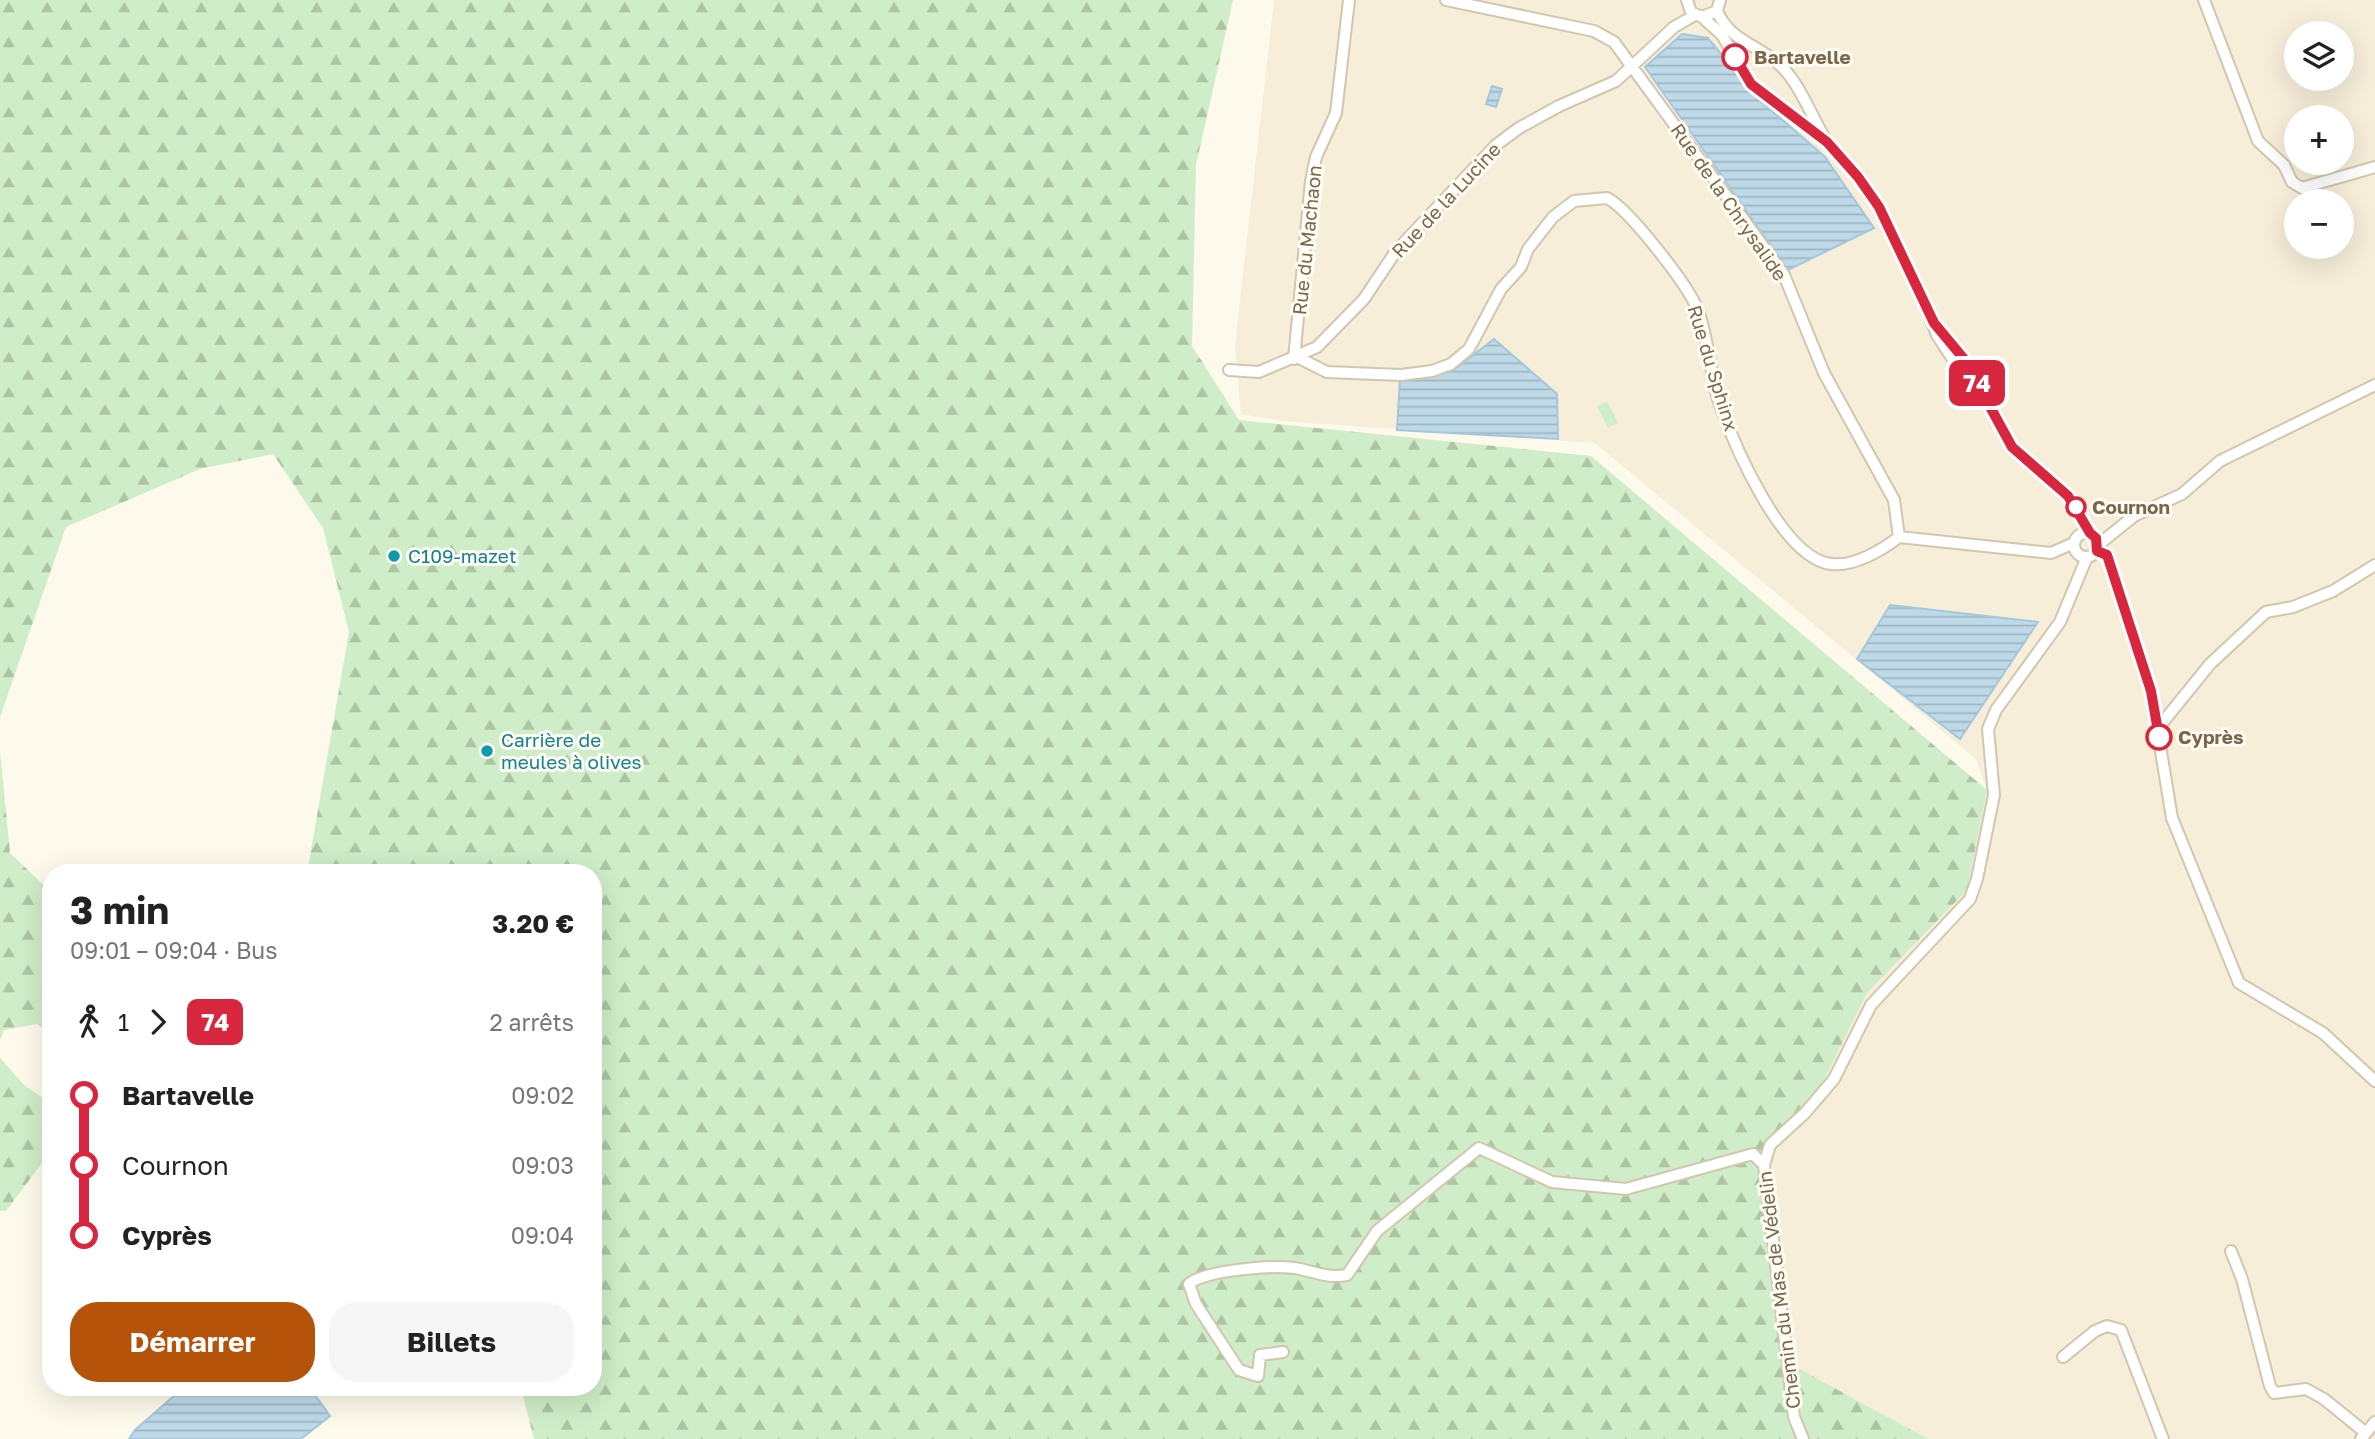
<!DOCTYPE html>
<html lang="fr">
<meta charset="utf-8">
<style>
body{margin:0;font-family:"Golos Text",sans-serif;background:#f6f6f6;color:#222;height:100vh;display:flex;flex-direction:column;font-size:26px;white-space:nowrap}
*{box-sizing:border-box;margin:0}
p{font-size:23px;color:#767676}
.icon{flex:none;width:38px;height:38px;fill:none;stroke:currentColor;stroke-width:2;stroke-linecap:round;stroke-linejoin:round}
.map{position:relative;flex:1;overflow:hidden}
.details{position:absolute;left:42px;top:864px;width:560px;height:532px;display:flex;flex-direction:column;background:#fff;border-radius:28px;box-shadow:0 7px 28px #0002}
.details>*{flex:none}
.badge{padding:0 14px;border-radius:10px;font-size:24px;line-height:46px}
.tools{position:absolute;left:2284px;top:21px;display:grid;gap:14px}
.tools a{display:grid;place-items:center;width:70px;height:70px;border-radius:50%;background:#fff;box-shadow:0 7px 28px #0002;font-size:35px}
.map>.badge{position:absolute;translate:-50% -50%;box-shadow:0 0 0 4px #fff}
.legs{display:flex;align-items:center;gap:10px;height:77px;padding:0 28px;font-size:23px}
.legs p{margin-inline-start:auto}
.overview{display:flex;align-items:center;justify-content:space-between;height:119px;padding:0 28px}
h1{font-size:38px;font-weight:700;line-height:52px}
.cta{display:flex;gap:14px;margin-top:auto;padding:14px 28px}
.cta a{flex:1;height:80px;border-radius:28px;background:#b45309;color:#fff;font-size:28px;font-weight:700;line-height:80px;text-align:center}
.cta a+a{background:#f6f6f6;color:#222}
ul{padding:0 28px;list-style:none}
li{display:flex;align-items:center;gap:24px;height:70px;font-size:26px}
li i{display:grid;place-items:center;width:10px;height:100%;margin:0 9px;background:currentColor}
li i::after{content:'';width:18px;height:18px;margin:-9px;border:5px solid;border-radius:50%;background:#fff}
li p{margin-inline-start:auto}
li:first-child i{background:linear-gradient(#0000 50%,currentColor 0)}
li:last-child i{background:linear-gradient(currentColor 50%,#0000 0)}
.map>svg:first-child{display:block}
.residential{fill:#f6eed9;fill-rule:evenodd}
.forest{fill:url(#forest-firs)}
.pitch{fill:#cfedc8}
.water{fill:url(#water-rules);stroke:#a3c7db;stroke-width:2}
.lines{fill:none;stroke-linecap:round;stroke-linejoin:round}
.minor-casing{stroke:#d2c6af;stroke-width:14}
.minor{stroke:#fff;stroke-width:10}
.line-1-casing{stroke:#fff;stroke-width:16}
.line-1{stroke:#d7263d;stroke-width:10}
.stop-1-dot{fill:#fff;stroke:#d7263d;stroke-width:3.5}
.culture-dot{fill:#0f9aa8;stroke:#fffdf3;stroke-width:2.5}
.labels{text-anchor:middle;stroke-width:6;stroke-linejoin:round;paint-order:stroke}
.stop-label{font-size:19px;font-weight:bold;fill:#7b674c;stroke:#fffdf3;text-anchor:start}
.street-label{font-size:19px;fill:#7b674c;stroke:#fffdf3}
.culture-label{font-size:19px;fill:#0d838f;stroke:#fffdf3;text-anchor:start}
</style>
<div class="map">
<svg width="2375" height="1439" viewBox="0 0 2375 1439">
<defs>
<pattern id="forest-firs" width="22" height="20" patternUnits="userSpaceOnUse" patternTransform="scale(1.75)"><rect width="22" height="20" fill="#cfedc8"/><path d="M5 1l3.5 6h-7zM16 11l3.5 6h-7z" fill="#adc4a5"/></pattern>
<pattern id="water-rules" width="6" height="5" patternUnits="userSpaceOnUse" patternTransform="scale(1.75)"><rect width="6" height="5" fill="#bedae9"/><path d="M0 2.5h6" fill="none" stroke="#9fb5bf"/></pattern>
</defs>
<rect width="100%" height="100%" fill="#fdfaeb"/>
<path class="residential" d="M 1274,0 L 2375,0 L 2375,1439 L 1928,1439 L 1794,1366 L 1759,1185 L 1769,1141 L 1821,1086 L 1867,993 L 1967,890 L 1987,790 L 1976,759 L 1595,443 L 1282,421 L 1241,414 L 1235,345 ZM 2296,33 L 2342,33 L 2342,79 L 2296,79 ZM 2296,117 L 2342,117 L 2342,163 L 2296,163 ZM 2296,201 L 2342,201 L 2342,247 L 2296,247 Z"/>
<path class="forest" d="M 0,0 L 1233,0 L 1196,165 L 1192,346 L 1239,420 L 1591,456 L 1987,790 L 1967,890 L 1867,993 L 1821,1086 L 1769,1141 L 1759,1185 L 1794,1366 L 1928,1439 L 534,1439 L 521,1388 L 593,1388 L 593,873 L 307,873 L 349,632 L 323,528 L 273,454 L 200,469 L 66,527 L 0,717 Z
M 0,751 L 10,853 L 51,892 L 51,1034 L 37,1024 L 4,1030 L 0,1040 Z
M 0,1058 L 24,1085 L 51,1104 L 51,1151 L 6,1211 L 0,1211 Z"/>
<path class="pitch" d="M 1607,401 L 1618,423 L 1608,428 L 1597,406 Z"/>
<path class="water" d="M 1682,34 L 1708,38 L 1756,97 L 1825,157 L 1874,228 L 1788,270 L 1645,67 Z
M 1492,86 L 1502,89 L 1496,107 L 1486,104 Z
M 1494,339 L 1557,394 L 1558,439 L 1397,430 L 1400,378 L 1452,371 Z
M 1890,605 L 2038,622 L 1960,739 L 1857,659 Z
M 183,1388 L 310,1388 L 330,1416 L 301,1439 L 129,1439 L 135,1430 Z"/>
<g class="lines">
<defs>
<path id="minor" d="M 1446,0 L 1594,31 L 1614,42 L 1784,275 L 1824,373 L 1894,500 L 1899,537 L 2051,553 L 2074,543
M 1687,0 L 1691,12 L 1702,17 L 1717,11 L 1720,0
M 2204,0 L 2258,141 L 2284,165 L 2292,182 L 2302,188 L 2375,167
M 1717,11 C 1730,42 1760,45 1782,67 C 1800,85 1811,115 1824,137
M 1702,17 L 1722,35 L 1751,84 L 1827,142 L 1859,177 L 1879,207 L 1919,289 L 1937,335 L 1952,358 L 1976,380
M 1934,323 L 1964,359 L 2012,447 L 2068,496 L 2089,533
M 1297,357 L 1327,372 L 1401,375 L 1432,371 L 1451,364 L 1469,349 L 1501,289 L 1521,267 L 1528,249 L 1553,217 L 1574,201 L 1607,198 C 1628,208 1684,281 1695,304 C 1707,328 1710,374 1719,402 C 1734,445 1782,558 1831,564 C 1854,567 1882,550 1899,537
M 1294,359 L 1311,181 L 1316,157 L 1336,113 L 1349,0
M 1229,370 L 1259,372 L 1317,347 L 1364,299 L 1396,251 L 1496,145 L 1519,128 L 1559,106 L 1616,81 L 1674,27 L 1695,15
M2074 545a12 12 0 1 1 24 0a12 12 0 1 1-24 0Z
M 2098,545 L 2134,516 L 2182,494 L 2220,461 L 2375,385
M 2097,551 L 2107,555 L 2151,691 L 2172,818 L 2239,983 L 2323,1033 L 2375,1081
M 2159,727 L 2210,664 L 2266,612 L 2293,607 L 2333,591 L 2375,565
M 2231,1251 L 2242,1279 L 2270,1386 L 2274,1393 L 2306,1389 L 2324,1399 L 2366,1433
M 1283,1352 L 1260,1355 L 1258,1376 L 1239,1370 L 1196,1304 L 1189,1284 C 1205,1270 1278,1264 1300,1269 C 1318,1273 1328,1278 1347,1275 L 1377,1231 L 1479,1148 L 1552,1182 L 1626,1189 L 1753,1154 L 1764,1165
M 2063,1357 L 2095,1331 L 2107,1326 L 2121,1330 L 2163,1439
M 1803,1439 L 1794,1417 L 1764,1165 L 1770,1145 L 1805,1113 L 1834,1079 L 1871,1005 L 1970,899 L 1977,879 L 1994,795 L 1988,729 L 1996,710 L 2060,622 L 2087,557
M 2361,1439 L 2375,1422"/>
</defs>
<use href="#minor" class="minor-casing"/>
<use href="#minor" class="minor"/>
</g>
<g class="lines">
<defs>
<path id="line-1" d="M 1735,57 L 1751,84 L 1827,142 L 1858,177 L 1879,207 L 1934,323 L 1964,359 L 2012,447 L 2068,496 L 2090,533 L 2096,538 L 2097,551 L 2107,555 L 2151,691 L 2159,737"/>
</defs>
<use href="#line-1" class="line-1-casing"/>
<use href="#line-1" class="line-1"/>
</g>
<g class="stop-1-dot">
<circle cx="1735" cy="57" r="12"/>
<circle cx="2076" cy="507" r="9"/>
<circle cx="2159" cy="737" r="12"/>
</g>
<g class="culture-dot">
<circle cx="394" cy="556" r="7"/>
<circle cx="487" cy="751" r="7"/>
</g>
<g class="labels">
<g class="stop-label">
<text x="1754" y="64">Bartavelle</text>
<text x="2092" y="514">Cournon</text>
<text x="2178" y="744">Cyprès</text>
</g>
<g class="street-label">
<text transform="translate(1446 200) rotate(-47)" y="7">Rue de la Lucine</text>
<text transform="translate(1729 202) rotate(55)" y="7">Rue de la Chrysalide</text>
<text transform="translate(1307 240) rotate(-84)" y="7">Rue du Machaon</text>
<text transform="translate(1713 368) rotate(73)" y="7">Rue du Sphinx</text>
<text transform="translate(1779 1290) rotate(-97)" y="7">Chemin du Mas de Védelin</text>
</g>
<g class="culture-label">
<text x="408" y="563">C109-mazet</text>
<text x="501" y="747">Carrière de<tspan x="501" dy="22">meules à olives</tspan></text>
</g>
</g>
</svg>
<div class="tools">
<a><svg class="icon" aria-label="layers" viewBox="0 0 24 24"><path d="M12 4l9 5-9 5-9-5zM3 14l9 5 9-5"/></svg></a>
<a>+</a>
<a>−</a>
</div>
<b class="badge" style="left:1977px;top:383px;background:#d7263d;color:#fff">74</b>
<section class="details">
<div class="overview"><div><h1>3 min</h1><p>09:01 – 09:04 · Bus</p></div><b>3.20 €</b></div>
<div class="legs"><svg class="icon" aria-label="walk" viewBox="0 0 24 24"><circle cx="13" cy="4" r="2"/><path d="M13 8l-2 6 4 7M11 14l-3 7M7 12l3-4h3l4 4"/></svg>1<svg class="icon" aria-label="forward" viewBox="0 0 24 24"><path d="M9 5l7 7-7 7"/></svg><b class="badge" style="background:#d7263d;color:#fff">74</b><p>2 arrêts</p></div>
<ul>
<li><i style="color:#d7263d"></i><b>Bartavelle</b><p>09:02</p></li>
<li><i style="color:#d7263d"></i><span>Cournon</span><p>09:03</p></li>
<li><i style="color:#d7263d"></i><b>Cyprès</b><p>09:04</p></li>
</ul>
<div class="cta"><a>Démarrer</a><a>Billets</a></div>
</section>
</div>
